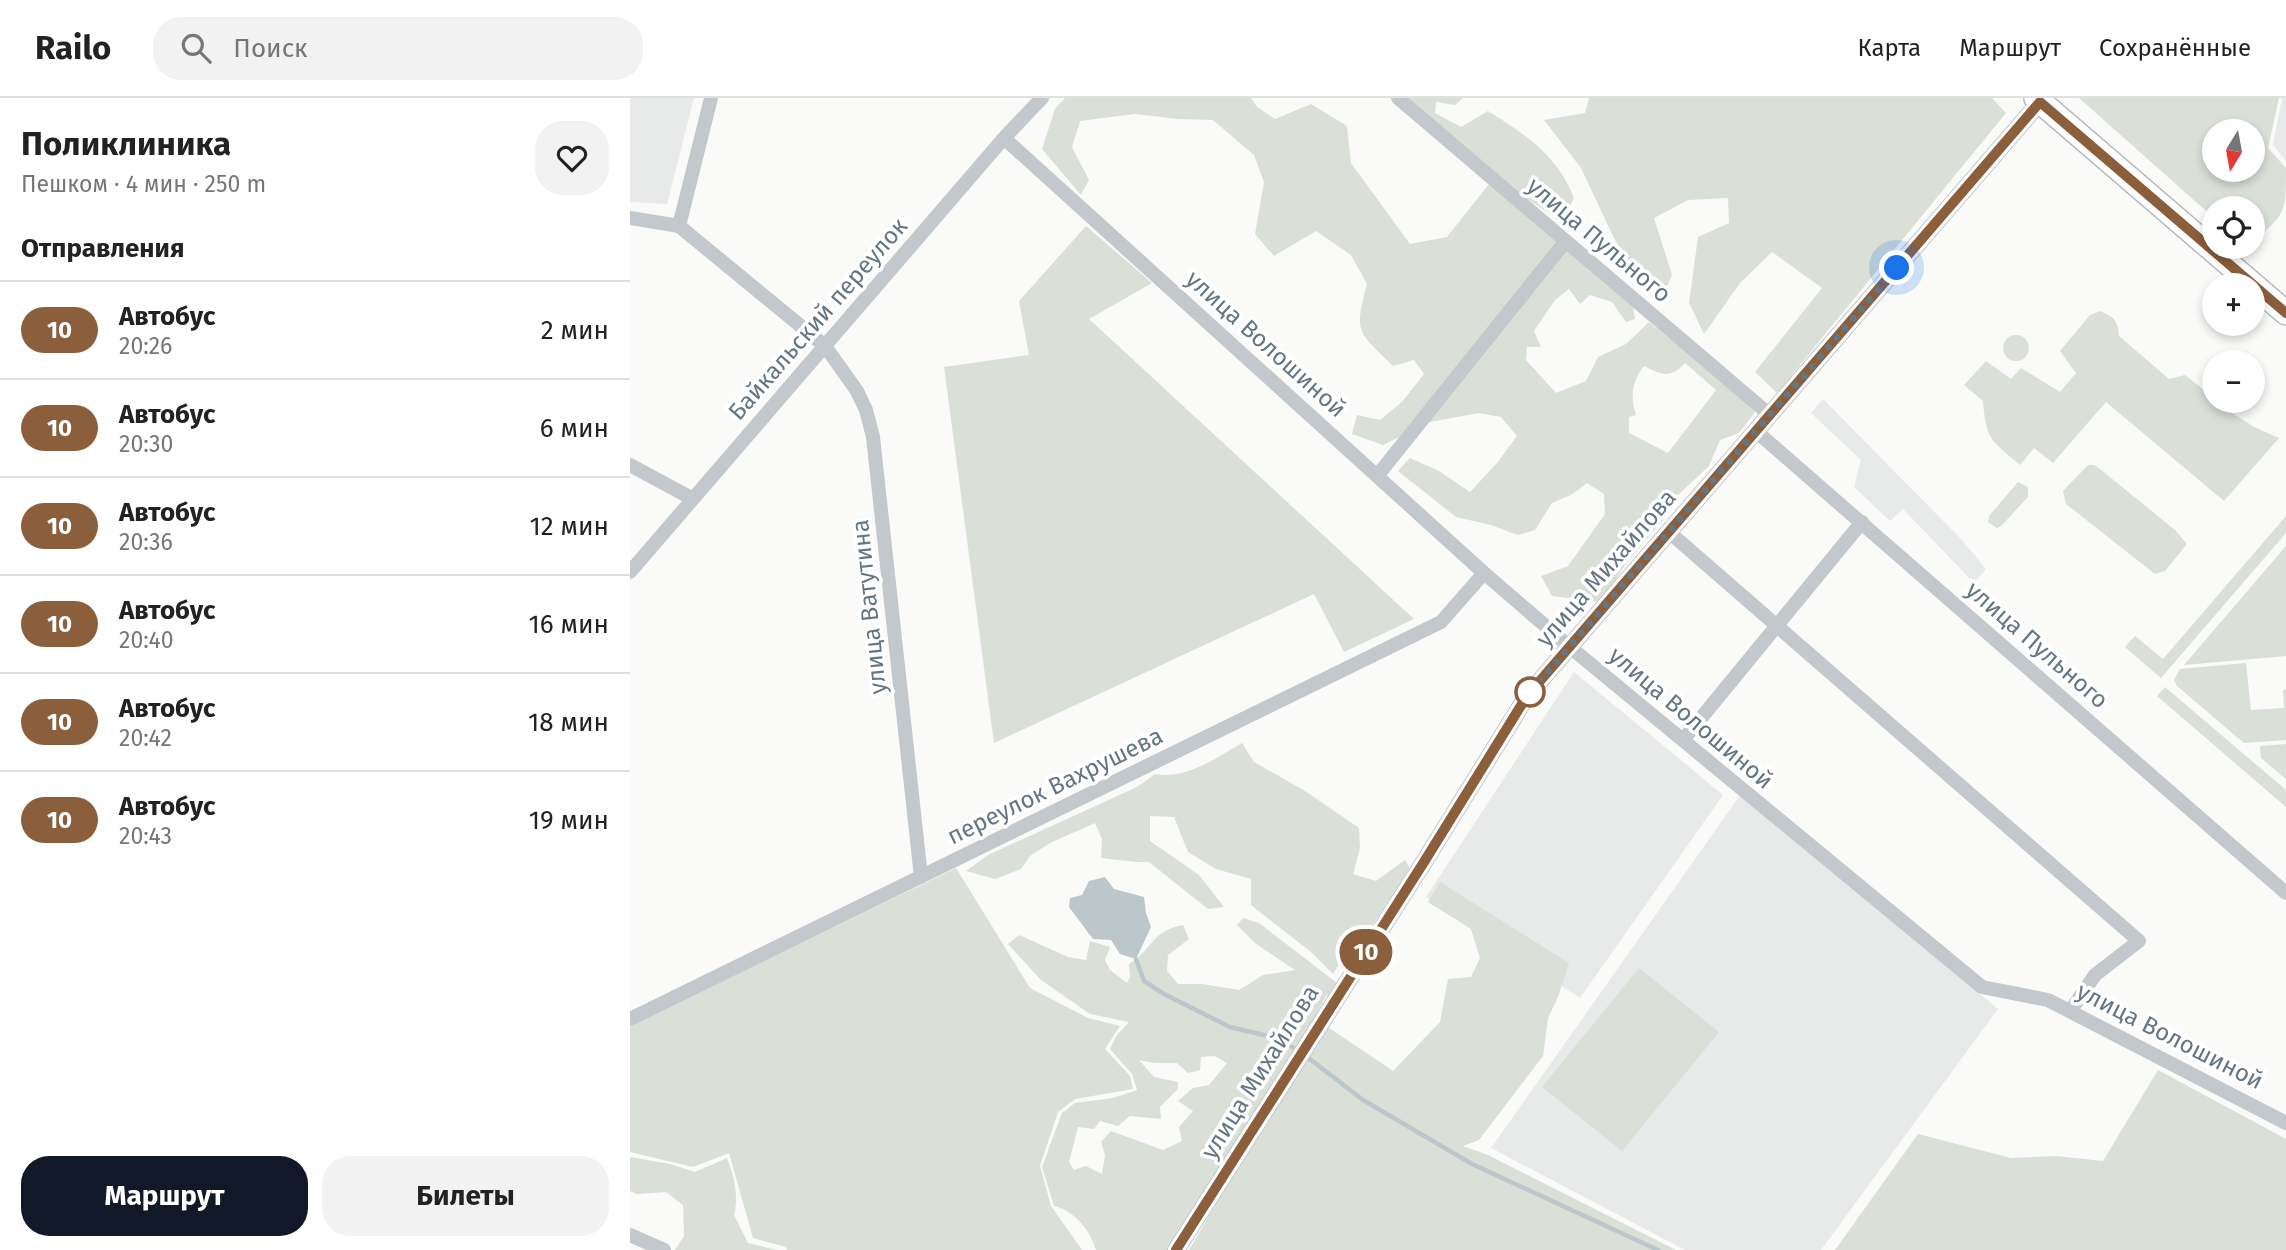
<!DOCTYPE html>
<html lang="ru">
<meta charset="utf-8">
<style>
body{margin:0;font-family:"Fira Sans",sans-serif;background:#f2f2f2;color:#222;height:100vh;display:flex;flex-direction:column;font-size:26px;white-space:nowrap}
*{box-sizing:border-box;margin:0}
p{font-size:23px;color:#767676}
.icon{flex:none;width:38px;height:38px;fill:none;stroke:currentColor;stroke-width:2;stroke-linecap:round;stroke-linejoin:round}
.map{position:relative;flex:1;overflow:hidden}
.side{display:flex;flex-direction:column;background:#fff;width:630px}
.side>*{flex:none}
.badge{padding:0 14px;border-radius:23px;font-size:24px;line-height:46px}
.needle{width:46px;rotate:191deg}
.controls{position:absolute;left:1572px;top:21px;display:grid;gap:14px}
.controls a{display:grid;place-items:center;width:63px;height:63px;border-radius:50%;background:#fff;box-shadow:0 4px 10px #0003;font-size:35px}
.you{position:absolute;width:35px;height:35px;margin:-18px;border:5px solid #fff;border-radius:50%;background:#1a73e8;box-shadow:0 0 0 10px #1a73e833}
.map>.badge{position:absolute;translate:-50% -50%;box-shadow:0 0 0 4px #fff}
h2{padding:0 21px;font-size:26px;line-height:63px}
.round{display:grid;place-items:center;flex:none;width:74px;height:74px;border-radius:28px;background:#f2f2f2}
.overview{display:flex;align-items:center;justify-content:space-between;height:119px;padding:0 21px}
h1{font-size:33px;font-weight:700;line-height:52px}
.button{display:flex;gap:14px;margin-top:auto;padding:14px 21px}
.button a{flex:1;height:80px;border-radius:28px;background:#111827;color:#fff;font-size:28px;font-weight:700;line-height:80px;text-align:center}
.button a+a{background:#f2f2f2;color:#222}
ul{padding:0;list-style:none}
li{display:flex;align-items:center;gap:21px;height:98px;padding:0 21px;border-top:2px solid #e0e0e0}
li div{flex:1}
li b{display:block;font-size:26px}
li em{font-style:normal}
li .badge{min-width:77px;font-weight:700;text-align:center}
header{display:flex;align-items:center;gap:42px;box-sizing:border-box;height:98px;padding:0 35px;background:#fff;border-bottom:2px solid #e0e0e0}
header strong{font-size:33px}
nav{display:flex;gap:38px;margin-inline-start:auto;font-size:24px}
.search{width:490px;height:63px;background:#f2f2f2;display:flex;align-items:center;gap:18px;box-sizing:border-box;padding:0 24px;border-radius:28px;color:#767676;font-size:26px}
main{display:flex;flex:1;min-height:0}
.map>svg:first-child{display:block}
.built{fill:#e8e9e9}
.green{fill:#dadfd7;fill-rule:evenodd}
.water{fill:#bbc7cb}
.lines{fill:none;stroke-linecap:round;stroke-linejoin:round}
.stream{stroke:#bbc7cb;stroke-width:4.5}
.primary-casing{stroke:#b5babe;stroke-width:26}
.minor{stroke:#c3c8cc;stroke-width:14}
.tertiary{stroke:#c3c8cc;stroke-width:18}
.primary{stroke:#fff;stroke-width:23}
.line-casing{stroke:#fff;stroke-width:16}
.line{stroke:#8b5e3c;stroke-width:10}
.walk{stroke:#657683;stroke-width:7;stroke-dasharray:0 12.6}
.stop-dot{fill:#fff;stroke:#8b5e3c;stroke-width:3.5}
.labels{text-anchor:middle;stroke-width:7;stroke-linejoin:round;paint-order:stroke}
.street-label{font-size:24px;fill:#657683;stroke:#fff}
</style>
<header>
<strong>Railo</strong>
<div class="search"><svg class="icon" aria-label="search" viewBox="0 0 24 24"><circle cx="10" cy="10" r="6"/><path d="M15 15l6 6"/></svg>Поиск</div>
<nav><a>Карта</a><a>Маршрут</a><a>Сохранённые</a></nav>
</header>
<main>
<section class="side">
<div class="overview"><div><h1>Поликлиника</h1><p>Пешком · 4 мин · 250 m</p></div><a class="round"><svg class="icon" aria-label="heart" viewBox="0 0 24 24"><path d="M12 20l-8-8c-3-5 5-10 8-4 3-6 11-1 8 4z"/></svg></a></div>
<h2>Отправления</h2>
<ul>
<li><span class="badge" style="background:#8b5e3c;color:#fff">10</span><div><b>Автобус</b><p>20:26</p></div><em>2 мин</em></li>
<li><span class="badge" style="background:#8b5e3c;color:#fff">10</span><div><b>Автобус</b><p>20:30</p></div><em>6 мин</em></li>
<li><span class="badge" style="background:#8b5e3c;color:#fff">10</span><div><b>Автобус</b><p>20:36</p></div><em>12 мин</em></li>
<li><span class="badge" style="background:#8b5e3c;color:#fff">10</span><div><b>Автобус</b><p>20:40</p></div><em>16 мин</em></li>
<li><span class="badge" style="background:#8b5e3c;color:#fff">10</span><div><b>Автобус</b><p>20:42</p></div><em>18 мин</em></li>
<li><span class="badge" style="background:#8b5e3c;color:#fff">10</span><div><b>Автобус</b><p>20:43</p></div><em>19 мин</em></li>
</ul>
<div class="button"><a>Маршрут</a><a>Билеты</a></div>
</section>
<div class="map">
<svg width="1656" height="1152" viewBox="0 0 1656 1152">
<rect width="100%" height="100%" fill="#fafaf8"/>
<path class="built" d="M 0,0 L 64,0 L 37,106 L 0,104 Z
M 1652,0 L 1656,0 L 1656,63 L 1643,47 Z
M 1193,301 L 1332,442 L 1356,471 L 1344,485 L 1273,411 L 1260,423 L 1224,389 L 1231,362 L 1181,315 Z
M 944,574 L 1093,697 L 950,900 L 796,799 Z
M 1111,696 L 1368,911 L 1191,1152 L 1055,1152 L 861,1050 Z"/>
<path class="green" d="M 435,0 L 621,0 L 627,9 L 645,21 L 681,6 L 717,28 L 721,65 L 780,146 L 817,139 L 859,86 L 1003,209 L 1005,221 L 996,224 L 982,204 L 960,197 L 950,206 L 939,191 L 925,202 L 904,233 L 911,249 L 897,249 L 896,262 L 926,295 L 956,283 L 968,259 L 996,246 L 1019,224 L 1113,300 L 1125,314 L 1109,335 L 1090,342 L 1079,368 L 1048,397 L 1033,422 L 995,467 L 971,504 L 922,498 L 911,478 L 938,468 L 975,416 L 974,396 L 957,385 L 941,397 L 922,405 L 905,432 L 888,437 L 861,427 L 826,419 L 768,373 L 780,360 L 809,373 L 840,394 L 867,365 L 887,338 L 871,319 L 849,315 L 800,324 L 753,347 L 722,336 L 727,317 L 750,322 L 772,304 L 794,276 L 784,262 L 763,268 C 727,232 724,236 737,186 L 721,157 L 686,133 L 644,158 L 625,136 L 634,84 L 624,57 L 583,22 L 548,21 L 505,16 L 450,23 L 442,49 L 459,82 L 451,97 L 412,51 L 425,11 ZM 1055,265 L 1086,292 L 1038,355 L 999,335 L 999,319 L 1006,317 C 1000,299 1002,283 1014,268 C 1032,277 1040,281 1055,265 Z
M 777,0 L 833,0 L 825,7 L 806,4 L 805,15 L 831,29 L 858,13 C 895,36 928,58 944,100 L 938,113 L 923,118 L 866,80 Z
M 959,0 L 1362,0 L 1376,15 L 1147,295 L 1125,274 L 1192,190 L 1142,154 L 1110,185 L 1074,236 L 1059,205 L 1068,139 L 1099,125 L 1098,100 L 1058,102 L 1024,120 L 1042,177 L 1032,200 L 1007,182 L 983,138 L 951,70 L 914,22 L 955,15 Z
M 1449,0 L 1649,0 L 1638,50 L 1656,70 C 1656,114 1656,118 1622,143 L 1622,110 L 1584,110 L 1584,120 ZM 1584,33 L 1622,33 L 1622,72 L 1584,72 Z
M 456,128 L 522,185 L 459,221 L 784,521 L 714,554 L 684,496 L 364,645 L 314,269 L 399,257 L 389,203 Z
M 1470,213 C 1484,219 1488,222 1489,238 L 1539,281 L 1555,277 L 1584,300 L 1584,303 L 1624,329 L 1649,340 L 1594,403 L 1476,304 L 1423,365 L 1404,350 L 1390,367 C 1361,342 1356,342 1353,303 L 1334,287 L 1356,263 L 1381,281 L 1391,270 L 1430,294 L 1446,275 L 1430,253 L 1460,217 Z
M1373 250a13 13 0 1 1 26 0a13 13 0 1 1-26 0Z
M 1458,367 L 1464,367 L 1470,371 L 1545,432 L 1557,446 L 1535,473 L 1525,476 L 1436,406 L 1433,393 Z
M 1388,384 L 1398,389 L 1398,399 L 1372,427 L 1367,430 L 1358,424 L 1359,418 Z
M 1656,418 L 1656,435 L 1531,580 L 1495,549 L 1505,538 L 1533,561 Z
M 1656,448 L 1656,558 L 1554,567 Z
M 1616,565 L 1621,612 L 1654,610 L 1653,592 L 1656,591 L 1656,642 L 1614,645 L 1547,588 L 1544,582 L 1550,571 Z
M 1535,589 L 1656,692 L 1656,709 L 1527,598 Z
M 612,645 L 624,664 L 675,693 L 729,730 L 730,750 L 723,776 L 746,783 L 775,762 L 780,770 L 738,834 L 729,833 L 703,876 L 681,854 L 621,807 L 621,781 L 586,771 L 558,754 L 544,719 L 520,718 L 520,743 L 569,777 L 594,809 L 578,811 L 519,764 L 507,764 L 471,760 L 472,741 L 465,725 L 420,745 L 400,758 L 391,771 L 365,781 L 336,773 L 358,757 L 507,689 L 525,676 C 556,682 586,660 612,645 Z
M 1656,646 L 1656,681 L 1631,660 L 1630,648 Z
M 326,770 L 400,890 L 458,920 L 490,928 L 475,951 L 500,978 L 503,991 L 445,1001 L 428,1014 L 410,1068 L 421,1108 L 452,1152 L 157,1152 L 156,1149 L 123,1140 L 99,1055 L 63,1069 L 0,1054 L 0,928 Z
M 810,784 L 939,865 L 928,899 L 918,920 L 913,958 L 849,1042 L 833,1048 L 858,1057 L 1046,1152 L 559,1152 L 655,988 L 695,927 L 763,973 L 810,924 L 818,881 L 841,879 L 850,860 L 841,831 L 798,804 Z
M 613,820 L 629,825 L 707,885 L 704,896 L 696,898 L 681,927 L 542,1152 L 466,1152 C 460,1132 445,1113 424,1108 L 412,1069 L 432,1015 L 445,1005 L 483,1000 L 507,992 L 502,976 L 480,951 L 486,938 L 499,924 L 460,916 L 411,882 L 378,846 L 389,837 L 438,859 L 456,862 L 460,843 L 480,849 L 475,862 L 480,872 L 497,885 L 500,879 L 499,866 C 523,851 521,833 553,827 L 559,841 L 538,857 L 537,873 L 548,886 L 572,886 L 609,892 L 633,877 L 665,872 L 625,845 L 607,827 ZM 585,958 L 597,965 L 579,987 L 563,990 L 548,1003 L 563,1013 L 549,1029 L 552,1043 L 533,1052 L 481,1033 L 471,1044 L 475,1057 L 472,1076 L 456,1068 L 444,1072 L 439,1064 L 448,1029 L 464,1031 L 470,1023 L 488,1028 L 500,1018 L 531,1021 L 530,1009 L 548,991 L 548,984 L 524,979 L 509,962 L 524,965 L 547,965 L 558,975 L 570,972 L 571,959 Z
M 1009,870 L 1089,934 L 992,1053 L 912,989 Z
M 1528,972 L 1656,1041 L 1656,1152 L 1205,1152 L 1288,1036 L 1381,1060 L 1426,1058 L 1473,1063 Z
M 0,1059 L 40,1066 L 65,1074 L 97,1060 C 104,1078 109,1098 104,1117 L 118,1145 L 147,1152 L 45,1152 L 54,1138 L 53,1107 L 36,1094 L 7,1096 L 0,1093 Z"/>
<path class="water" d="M 475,779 L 484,791 L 514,799 L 516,815 L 521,829 L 506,861 L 490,856 L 481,842 L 463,841 L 439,809 L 440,800 L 452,797 L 459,783 Z"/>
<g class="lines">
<path class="stream" d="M 506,861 L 514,883 L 534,896 L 600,929 L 651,941 L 668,953
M 676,958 L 733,1002 L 842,1066 L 1028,1152"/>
<defs>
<path id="primary" d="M 1406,0 L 1656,215"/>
</defs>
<use href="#primary" class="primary-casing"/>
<path class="minor" d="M 768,0 L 1140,317
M 374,40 L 854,475 L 940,549 L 1352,889 L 1418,902 L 1656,1025
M 0,120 L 49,128 L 195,248 L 227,293 L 236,312 L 243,339 L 291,779
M 49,128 L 81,0
M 1127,334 L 1656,795
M 0,367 L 63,401
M 747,378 L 935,144
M 1039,434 L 1509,843 L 1465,877 L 1441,912
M 0,474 L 374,40 L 412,0
M 1053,642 L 1232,424
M 0,921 L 811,524 L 854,475
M 0,1137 L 34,1152"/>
<path class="tertiary" d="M 546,1152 L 794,764 L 897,598 L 1410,4"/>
<use href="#primary" class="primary"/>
</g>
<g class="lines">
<defs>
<path id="line" d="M 546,1152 L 794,764 L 897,598 L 1410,4 L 1656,215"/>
</defs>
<use href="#line" class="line-casing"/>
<use href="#line" class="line"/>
<path class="walk" d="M 900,594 L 897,598 L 1267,170"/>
</g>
<circle class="stop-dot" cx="900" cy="594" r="14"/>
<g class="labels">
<g class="street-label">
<text transform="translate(969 142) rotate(40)" y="8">улица Пульного</text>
<text transform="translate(188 221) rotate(-49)" y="8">Байкальский переулок</text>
<text transform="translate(636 246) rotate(42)" y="8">улица Волошиной</text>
<text transform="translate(976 470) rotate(-49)" y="8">улица Михайлова</text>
<text transform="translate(239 509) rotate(-96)" y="8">улица Ватутина</text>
<text transform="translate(1407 547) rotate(41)" y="8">улица Пульного</text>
<text transform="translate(1061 620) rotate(40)" y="8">улица Волошиной</text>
<text transform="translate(425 688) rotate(-26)" y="8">переулок Вахрушева</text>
<text transform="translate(1540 938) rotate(27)" y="8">улица Волошиной</text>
<text transform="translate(630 974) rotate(-58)" y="8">улица Михайлова</text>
</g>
</g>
</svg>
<div class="controls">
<a><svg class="needle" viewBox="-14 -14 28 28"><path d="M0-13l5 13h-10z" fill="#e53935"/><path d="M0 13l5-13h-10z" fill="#767676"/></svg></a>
<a><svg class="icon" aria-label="locate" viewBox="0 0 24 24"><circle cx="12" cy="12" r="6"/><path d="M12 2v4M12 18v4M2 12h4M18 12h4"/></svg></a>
<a>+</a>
<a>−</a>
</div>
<div class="you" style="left:1267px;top:170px"></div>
<b class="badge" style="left:736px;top:854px;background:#8b5e3c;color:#fff">10</b>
</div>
</main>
